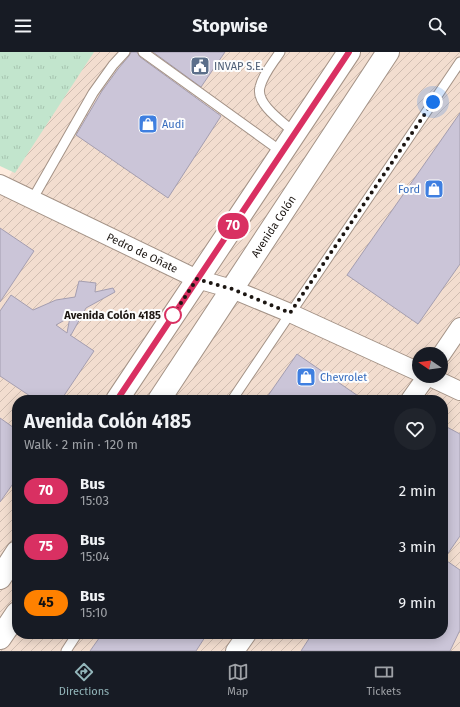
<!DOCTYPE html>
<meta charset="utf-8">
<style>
body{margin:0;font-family:"Fira Sans",sans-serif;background:#20242c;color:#f1f3f6;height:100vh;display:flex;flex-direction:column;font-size:15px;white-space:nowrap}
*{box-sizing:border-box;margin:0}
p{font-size:13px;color:#9ea1a6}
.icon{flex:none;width:22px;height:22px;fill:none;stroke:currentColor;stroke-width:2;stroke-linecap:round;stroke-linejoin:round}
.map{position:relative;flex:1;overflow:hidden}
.details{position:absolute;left:12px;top:343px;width:436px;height:244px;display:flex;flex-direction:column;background:#171b24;border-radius:16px;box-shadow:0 2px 10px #0003}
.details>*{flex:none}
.badge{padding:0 8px;border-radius:13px;font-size:14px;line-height:26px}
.needle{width:26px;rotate:283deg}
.fabs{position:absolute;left:412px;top:295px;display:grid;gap:8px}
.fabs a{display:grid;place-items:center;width:36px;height:36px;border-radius:50%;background:#171b24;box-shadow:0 2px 10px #0003;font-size:20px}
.you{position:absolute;width:20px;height:20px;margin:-10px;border:3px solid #fff;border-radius:50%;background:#1a73e8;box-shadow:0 0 0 6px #1a73e833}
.map>.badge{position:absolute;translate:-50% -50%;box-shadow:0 0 0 2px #fff}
.round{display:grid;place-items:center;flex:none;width:42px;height:42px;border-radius:21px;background:#20242c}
.headline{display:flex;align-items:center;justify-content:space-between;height:68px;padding:0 12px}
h1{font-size:19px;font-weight:700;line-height:30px}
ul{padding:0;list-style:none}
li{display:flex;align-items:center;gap:12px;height:56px;padding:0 12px}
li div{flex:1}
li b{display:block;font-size:15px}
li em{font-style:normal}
li .badge{min-width:44px;font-weight:700;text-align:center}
header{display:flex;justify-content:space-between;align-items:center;height:52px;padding:0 12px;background:#171b24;font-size:18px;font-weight:700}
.menu{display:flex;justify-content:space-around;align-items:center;height:56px;border-top:1px solid #363941;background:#171b24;font-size:11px;color:#9ea1a6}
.menu a{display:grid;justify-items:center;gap:2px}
.menu .selected{color:#93b6ba}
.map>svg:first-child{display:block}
.industrial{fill:url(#industrial-furrows);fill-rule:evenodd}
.park{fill:url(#park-tufts)}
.building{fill:#cbc5d8;stroke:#a49eb0;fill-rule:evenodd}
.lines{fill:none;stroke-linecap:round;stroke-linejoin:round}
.service-casing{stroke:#a49387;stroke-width:11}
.minor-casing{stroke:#a49387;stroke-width:20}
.primary-casing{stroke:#a49387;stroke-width:24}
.service{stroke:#fff;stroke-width:9}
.minor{stroke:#fff;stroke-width:18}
.primary{stroke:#fff;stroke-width:22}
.line-casing{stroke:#fff;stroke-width:9}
.line{stroke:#d93062;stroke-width:6}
.walk{stroke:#1c1612;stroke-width:4;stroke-dasharray:0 7.2}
.stop-dot{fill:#fff;stroke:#d93062;stroke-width:2}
.labels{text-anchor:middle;stroke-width:4;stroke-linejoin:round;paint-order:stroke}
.service-label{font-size:11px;fill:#4e5e75;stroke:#fdfdfd;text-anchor:start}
.shop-label{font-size:11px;fill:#366cbe;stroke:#fdfdfd;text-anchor:start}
.street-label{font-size:11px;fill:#1c1612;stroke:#fdfdfd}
.stop-label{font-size:11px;font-weight:bold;fill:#1c1612;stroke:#fdfdfd;text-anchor:end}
</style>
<header><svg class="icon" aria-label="menu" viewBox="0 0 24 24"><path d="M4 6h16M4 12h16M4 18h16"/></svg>Stopwise<svg class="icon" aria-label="search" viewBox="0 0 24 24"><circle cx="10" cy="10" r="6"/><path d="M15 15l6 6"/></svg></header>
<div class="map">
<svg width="460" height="599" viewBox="0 0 460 599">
<defs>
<pattern id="industrial-furrows" width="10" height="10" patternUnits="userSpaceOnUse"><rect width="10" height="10" fill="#f2ddcf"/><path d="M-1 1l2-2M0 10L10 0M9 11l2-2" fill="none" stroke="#cfbdb1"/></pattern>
<pattern id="park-tufts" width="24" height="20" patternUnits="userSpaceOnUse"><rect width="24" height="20" fill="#c2e5cd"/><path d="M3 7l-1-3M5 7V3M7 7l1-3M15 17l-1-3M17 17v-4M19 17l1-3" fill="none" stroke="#a6c4af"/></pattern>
</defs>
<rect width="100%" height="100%" fill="#feecdf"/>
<path class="industrial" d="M 91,0 L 460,0 L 460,599 L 0,599 L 0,138 ZM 419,302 L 441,302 L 441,324 L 419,324 ZM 17,348 L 443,348 L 443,582 L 17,582 Z"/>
<path class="park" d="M 0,0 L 94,0 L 15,121 L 0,114 Z"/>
<path class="building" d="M 131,0 L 137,0 L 140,5 L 221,64 L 168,146 L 76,83 L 102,39 L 118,17 L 129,4 Z
M 153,0 L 225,0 L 201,35 Z
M 460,61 L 460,212 L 418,272 L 347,223 Z
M 0,176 L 34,199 L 0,250 Z
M 79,229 L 96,231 L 95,240 L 113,236 L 115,240 L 86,256 L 71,283 L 70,283 L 94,299 L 61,348 L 36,348 L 0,324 L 0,259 L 11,243 L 33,258 L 56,248 L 75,245 ZM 70,265 L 67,281 L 56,273 Z
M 297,302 L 364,348 L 265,348 Z
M 0,366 L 17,378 L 17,426 L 0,450 Z
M 443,373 L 460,382 L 460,484 L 444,507 L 460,518 L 460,578 L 450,599 L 301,599 L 312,582 L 443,582 Z
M 102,582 L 207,582 L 196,599 L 90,599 Z"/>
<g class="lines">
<defs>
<path id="service" d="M 143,0 L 282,100
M 280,0 C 273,11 263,22 260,35 C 255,52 284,71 295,81
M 32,148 L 93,41 L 113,13 L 125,0
M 232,348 L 460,10
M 66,599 L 77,582"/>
<g id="minor">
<path id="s1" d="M 0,132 L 197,227 L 232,237 L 290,261 L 419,320"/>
<path d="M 441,303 L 460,275"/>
<path d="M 428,324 L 460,339"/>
<path d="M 410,348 L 427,324"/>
<path d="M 235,599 L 247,582"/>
</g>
<g id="primary">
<path d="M 117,348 L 349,0"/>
<path id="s2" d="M 159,348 L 388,0"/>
<path d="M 0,526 L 17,500"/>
<path d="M 0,586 L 17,561"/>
</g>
</defs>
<use href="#service" class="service-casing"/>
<use href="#minor" class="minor-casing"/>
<use href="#primary" class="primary-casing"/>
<use href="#service" class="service"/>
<use href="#minor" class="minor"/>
<use href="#primary" class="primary"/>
</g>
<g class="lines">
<defs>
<path id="line" d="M 117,348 L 349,0"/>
</defs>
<use href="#line" class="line-casing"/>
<use href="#line" class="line"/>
<path class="walk" d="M 173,263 L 197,227 L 232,237 L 290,261 L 433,50"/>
</g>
<defs>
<symbol id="civic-square" viewBox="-11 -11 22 22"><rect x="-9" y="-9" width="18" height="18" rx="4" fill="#5c6f8a" stroke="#fdfdfd"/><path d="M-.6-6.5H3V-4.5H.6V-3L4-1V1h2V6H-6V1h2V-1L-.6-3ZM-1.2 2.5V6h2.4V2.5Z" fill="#fff"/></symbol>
<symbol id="shop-square" viewBox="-11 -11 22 22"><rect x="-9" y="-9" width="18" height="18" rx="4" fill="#3f7fe0" stroke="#fdfdfd"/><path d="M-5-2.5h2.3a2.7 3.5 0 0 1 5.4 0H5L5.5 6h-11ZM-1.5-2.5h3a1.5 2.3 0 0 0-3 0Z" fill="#fff"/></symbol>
</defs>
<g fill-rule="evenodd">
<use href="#civic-square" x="189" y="3" width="22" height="22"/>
<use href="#shop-square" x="137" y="61" width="22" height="22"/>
<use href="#shop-square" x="423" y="126" width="22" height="22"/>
<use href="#shop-square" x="295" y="314" width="22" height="22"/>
</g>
<circle class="stop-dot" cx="173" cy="263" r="8"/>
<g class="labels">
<g class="service-label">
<text x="214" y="18">INVAP S.E.</text>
</g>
<g class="shop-label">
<text x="162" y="76">Audi</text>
<text x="420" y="141" text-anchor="end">Ford</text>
<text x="320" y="329">Chevrolet</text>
</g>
<g class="street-label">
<text dy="4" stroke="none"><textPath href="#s2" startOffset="208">Avenida Colón</textPath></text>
<text dy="4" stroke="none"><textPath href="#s1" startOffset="158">Pedro de Oñate</textPath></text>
</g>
<g class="stop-label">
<text x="161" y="267">Avenida Colón 4185</text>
</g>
</g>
</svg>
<div class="fabs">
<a><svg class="needle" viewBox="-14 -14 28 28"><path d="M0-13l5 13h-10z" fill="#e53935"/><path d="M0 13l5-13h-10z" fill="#9ea1a6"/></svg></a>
</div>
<div class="you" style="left:433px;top:50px"></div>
<b class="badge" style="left:233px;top:174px;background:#d93062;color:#fff">70</b>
<section class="details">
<div class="headline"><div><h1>Avenida Colón 4185</h1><p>Walk · 2 min · 120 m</p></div><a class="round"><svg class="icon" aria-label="heart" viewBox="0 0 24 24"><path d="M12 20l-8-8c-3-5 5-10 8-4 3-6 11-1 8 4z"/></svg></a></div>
<ul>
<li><span class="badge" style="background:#d93062;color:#fff">70</span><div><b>Bus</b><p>15:03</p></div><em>2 min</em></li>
<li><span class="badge" style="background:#d93062;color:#fff">75</span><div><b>Bus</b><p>15:04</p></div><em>3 min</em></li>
<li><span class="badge" style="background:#ff8100;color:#111">45</span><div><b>Bus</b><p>15:10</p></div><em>9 min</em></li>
</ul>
</section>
</div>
<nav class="menu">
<a class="selected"><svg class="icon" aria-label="directions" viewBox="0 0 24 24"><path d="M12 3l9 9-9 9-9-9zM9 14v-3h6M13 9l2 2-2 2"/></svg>Directions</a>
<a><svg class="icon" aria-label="map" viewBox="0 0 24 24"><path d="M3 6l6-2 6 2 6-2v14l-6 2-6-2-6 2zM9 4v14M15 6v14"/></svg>Map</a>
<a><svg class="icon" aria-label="tickets" viewBox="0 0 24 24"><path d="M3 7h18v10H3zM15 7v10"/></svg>Tickets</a>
</nav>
